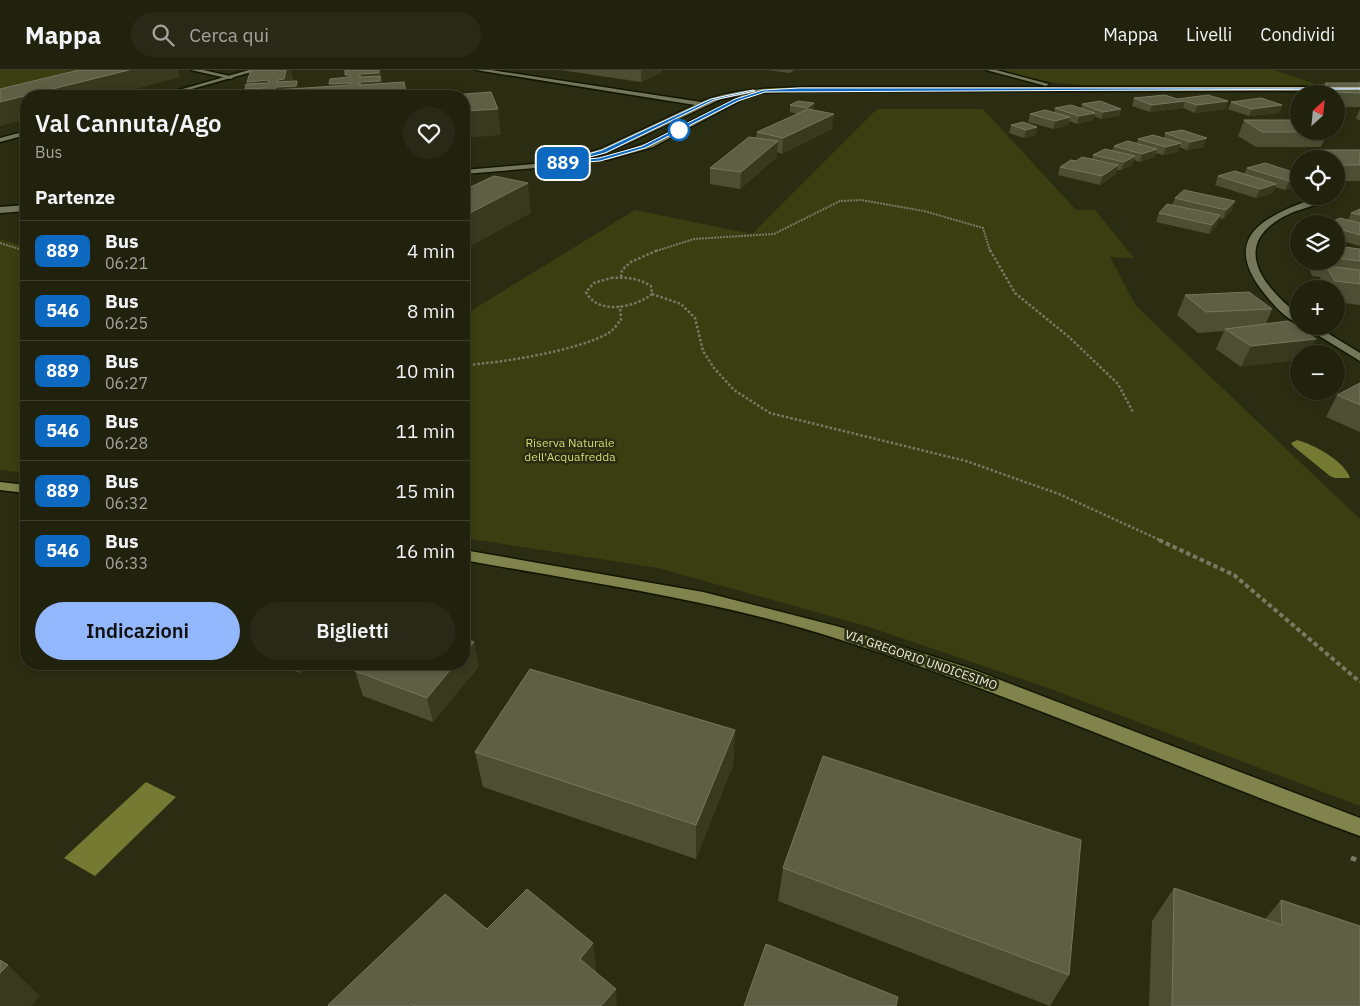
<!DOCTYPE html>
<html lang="it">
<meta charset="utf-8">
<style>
body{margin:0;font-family:"IBM Plex Sans",sans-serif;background:#282a17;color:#f1f3f6;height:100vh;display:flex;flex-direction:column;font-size:19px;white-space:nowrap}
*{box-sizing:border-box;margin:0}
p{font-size:16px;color:#a2a49e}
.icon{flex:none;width:28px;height:28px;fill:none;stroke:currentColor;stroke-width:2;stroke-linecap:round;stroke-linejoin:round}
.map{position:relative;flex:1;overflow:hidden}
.panel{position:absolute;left:20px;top:20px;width:450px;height:580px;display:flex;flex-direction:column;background:#20220e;border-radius:20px;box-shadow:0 2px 8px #0003,0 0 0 1px #3d3f2e}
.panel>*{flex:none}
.badge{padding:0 10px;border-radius:8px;font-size:18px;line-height:32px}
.needle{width:32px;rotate:27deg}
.fabs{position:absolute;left:1290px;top:15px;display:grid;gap:10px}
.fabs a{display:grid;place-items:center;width:55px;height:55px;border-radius:50%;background:#20220e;box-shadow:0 2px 8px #0003,0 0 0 1px #3d3f2e;font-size:25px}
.map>.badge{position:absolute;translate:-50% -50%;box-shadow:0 0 0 2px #fff}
h2{padding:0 15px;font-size:19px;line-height:45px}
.round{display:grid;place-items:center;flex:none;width:52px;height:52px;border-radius:26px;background:#282a17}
.head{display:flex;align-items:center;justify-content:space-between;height:85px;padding:0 15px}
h1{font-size:24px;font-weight:600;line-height:38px}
.button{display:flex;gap:10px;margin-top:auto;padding:10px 15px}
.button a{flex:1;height:58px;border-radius:30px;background:#93b7fd;color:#111;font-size:20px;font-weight:600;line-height:58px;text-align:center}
.button a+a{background:#282a17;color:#f1f3f6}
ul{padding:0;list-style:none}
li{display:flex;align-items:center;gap:15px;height:60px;padding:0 15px;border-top:1px solid #3d3f2e}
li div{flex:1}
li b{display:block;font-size:19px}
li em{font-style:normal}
li .badge{min-width:55px;font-weight:700;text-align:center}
header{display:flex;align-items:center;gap:30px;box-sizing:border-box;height:70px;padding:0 25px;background:#20220e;border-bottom:1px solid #3d3f2e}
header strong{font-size:24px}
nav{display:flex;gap:28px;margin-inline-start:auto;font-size:18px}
.search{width:350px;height:45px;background:#282a17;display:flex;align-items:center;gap:12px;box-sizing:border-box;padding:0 18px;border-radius:28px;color:#a2a49e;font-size:19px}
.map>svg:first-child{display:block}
.green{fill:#3b3e10}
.water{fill:#757a32}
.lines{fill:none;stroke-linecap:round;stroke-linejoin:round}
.lane-casing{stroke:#141500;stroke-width:3}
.street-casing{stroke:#141500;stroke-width:3}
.secondary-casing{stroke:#141500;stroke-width:3}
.path-far3{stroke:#787a63;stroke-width:2;stroke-dasharray:2 1;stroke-linecap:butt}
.path-far2{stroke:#787a63;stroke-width:2.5;stroke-dasharray:2.5 2;stroke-linecap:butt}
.path-far1{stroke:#787a63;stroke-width:4;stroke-dasharray:4.5 3;stroke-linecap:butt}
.path{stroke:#787a63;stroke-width:4.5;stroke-dasharray:5.5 4;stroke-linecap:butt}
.lane{fill:#74775a;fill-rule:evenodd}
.street{fill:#74775a;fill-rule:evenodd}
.secondary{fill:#80844c;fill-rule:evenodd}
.wall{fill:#4d4f34}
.shaded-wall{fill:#383a1f}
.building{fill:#5e6046;stroke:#75775e}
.line{fill:#0c69bf;stroke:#fff}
.stop-dot{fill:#fff;stroke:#0c69bf;stroke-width:2.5}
.labels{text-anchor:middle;stroke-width:5;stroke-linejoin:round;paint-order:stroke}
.park-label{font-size:12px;fill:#d1d974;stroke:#2b2d12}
.street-label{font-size:12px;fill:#edefde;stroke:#2b2d12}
</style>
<header>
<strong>Mappa</strong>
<div class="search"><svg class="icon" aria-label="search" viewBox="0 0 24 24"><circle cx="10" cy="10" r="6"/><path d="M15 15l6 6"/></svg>Cerca qui</div>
<nav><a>Mappa</a><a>Livelli</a><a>Condividi</a></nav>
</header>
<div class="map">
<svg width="1360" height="936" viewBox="0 0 1360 936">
<rect width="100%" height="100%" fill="#2b2d12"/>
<path class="green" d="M 0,0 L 113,0 L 0,33 Z
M 995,0 L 1274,0 L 1318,15 L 1081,15 L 1041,11 Z
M 877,39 L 983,39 L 1076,140 L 1095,140 L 1134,188 L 1110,187 L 1136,236 L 1360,449 L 1360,736 L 1048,618 L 866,556 L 658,498 L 464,468 L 464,245 L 635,140 L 752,164 Z
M 0,169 L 26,177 L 26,403 L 0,400 Z"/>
<path class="water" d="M 1297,370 C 1313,374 1346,392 1350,408 L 1335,408 L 1330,406 L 1293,376 L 1291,373 Z
M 146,712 L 176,727 L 95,806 L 64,788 Z"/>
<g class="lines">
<defs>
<path id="lane" d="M 191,0 L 203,0 L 234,7 L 231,9 Z
M 1318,127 L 1325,129 C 1315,137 1298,139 1287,145 C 1229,174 1262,216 1299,245 L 1299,253 C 1286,250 1272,233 1264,223 C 1218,165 1268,145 1318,127 Z
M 1303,256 L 1316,256 L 1360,283 L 1360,291 Z"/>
<path id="street" d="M 249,0 L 259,0 L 167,26 L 158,26 Z
M 476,0 L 491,0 L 701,32 C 736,18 774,18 811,17 L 1360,17 L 1360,21 L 811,21 L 753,23 L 721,29 L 607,83 L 572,92 L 572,95 L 464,104 L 464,100 L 557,92 L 601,79 L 695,35 Z
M 986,0 L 996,0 L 1049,14 L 1046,16 Z
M 743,25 L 746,27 L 745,28 L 653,77 L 607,90 L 603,88 L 647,73 Z
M 26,61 L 26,65 L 0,72 L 0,68 Z
M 26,135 L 26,141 L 0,143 L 0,137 Z"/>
<path id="secondary" d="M 0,412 L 26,415 L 26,423 L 0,420 Z
M 464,480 L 703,522 L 840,557 L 969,598 L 1360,748 L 1360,766 C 1185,702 1016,625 838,569 C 717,530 589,513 464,490 Z"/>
</defs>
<use href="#lane" class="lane-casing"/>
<use href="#street" class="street-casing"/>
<use href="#secondary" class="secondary-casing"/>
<path class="path-far3" d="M 0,173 L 26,181
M 656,181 L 694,169 L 774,164 L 840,131 L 861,130 L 924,141 L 983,158 L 990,181"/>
<path class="path-far2" d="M 23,180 L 26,181
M 990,180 L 1015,223 L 1069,267 L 1118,314 L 1133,342
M 621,207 L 622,200 L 631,192 L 658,180
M 611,208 C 626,207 638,208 651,216 L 652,224 C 636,237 598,246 586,222 L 594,213 Z
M 652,224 L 681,234 L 695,248 L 703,281 L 714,298 L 734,320 L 770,343 L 966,391 L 1059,424 L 1162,471
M 464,295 C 501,293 575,281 607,264 C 613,261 617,254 621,250 L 620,236"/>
<path class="path-far1" d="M 1159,470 L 1234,505 L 1360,612"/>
<path class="path" d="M 1351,788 L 1360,791"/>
<use href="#lane" class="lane"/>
<use href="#street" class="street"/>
<use href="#secondary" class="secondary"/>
</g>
<path class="wall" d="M 561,0 L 661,0 L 662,2 L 641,12 Z
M 768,0 L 794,0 L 790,3 Z
M 1325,13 L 1360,13 L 1360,37 L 1336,37 L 1336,24 L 1315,24 L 1318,15 L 1324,15 Z
M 1134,28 L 1177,29 L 1228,31 L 1225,39 L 1195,43 L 1183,38 L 1150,42 L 1132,36 Z
M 1231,32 L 1282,35 L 1279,43 L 1249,46 L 1228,39 Z
M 814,33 L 813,40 L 832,59 L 782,84 L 777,82 L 777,87 L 740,119 L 710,114 L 710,98 L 756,68 L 757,62 L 798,44 L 790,42 L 790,35 Z
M 1082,34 L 1121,39 L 1119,46 L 1101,49 L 1094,46 L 1093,50 L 1077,54 L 1069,51 L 1068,55 L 1053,59 L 1028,52 L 1030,44 L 1054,43 L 1055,38 L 1081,38 Z
M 1360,39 L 1360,51 L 1356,48 Z
M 1244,50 L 1328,62 L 1321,77 L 1256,77 L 1238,66 Z
M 1011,55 L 1037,57 L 1036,65 L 1024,68 L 1009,63 Z
M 1165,63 L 1204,77 L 1187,80 L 1179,77 L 1178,82 L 1163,85 L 1156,83 L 1154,87 L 1140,92 L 1134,90 L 1132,95 L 1121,100 L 1117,100 L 1116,104 L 1100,115 L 1058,105 L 1060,97 L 1076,91 L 1092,89 L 1093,85 L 1112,81 L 1114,76 L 1137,73 L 1138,69 L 1164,68 Z
M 1318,80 L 1360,80 L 1360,111 L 1336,111 L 1336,89 L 1315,89 Z
M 1247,98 L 1299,104 L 1299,116 L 1285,120 L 1275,117 L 1273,123 L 1256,128 L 1215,115 L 1218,106 L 1244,104 Z
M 1175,128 L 1232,140 L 1223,149 L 1219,148 L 1217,155 L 1209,164 L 1156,152 L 1159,143 L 1172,135 Z
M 1360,139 L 1360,176 L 1336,169 L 1336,154 L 1348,150 L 1351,143 Z
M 1336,176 L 1360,179 L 1360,235 L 1336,232 L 1336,219 L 1318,219 L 1316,216 L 1321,207 L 1312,206 L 1307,191 L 1336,191 Z
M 1185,225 L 1272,239 L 1266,254 L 1241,297 L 1216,279 L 1224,261 L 1198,263 L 1177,245 Z
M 1360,313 L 1360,362 L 1326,347 L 1337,325 Z
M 275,594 L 309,594 L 300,603 Z
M 479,596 L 433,652 L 363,626 L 355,601 Z
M 735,660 L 733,695 L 696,789 L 483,717 L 475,682 Z
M 783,798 L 1069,905 L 1050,936 L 778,831 Z
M 1174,818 L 1265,849 L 1281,830 L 1360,936 L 1149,936 L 1152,851 Z"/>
<path class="shaded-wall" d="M 129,0 L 178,0 L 180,7 L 110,26 L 26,26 L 26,49 L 0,56 L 0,32 Z
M 286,0 L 291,0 L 294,13 L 297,11 L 301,26 L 275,20 L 278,10 Z
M 379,0 L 381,0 L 384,23 L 404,12 L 407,26 L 360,26 L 360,4 Z
M 641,0 L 661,0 L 662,2 L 641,12 Z
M 345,5 L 350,5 L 355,26 L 332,26 L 329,14 L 347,13 Z
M 269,10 L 273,26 L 247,26 L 245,19 L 249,19 L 247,12 Z
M 1185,31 L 1183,38 L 1150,42 L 1152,35 Z
M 1228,31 L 1225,39 L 1195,43 L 1197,35 Z
M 814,33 L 813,41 L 806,45 L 807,38 Z
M 1282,35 L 1279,43 L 1249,46 L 1252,39 Z
M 498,39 L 501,65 L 464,68 L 464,41 Z
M 1121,39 L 1119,46 L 1101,49 L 1103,42 Z
M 1095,43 L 1093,50 L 1077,54 L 1079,46 Z
M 834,44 L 832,59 L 782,84 L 783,68 Z
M 1070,47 L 1068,55 L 1053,59 L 1055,51 Z
M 1037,57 L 1036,65 L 1024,68 L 1026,60 Z
M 1207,68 L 1204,77 L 1187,80 L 1190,72 Z
M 778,71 L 777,87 L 740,119 L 741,102 Z
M 1181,73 L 1178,82 L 1163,85 L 1166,77 Z
M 1157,79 L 1154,87 L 1140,92 L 1142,84 Z
M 1135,86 L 1132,95 L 1121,100 L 1124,92 Z
M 1118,95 L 1116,104 L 1100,115 L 1102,106 Z
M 1299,109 L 1299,116 L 1285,120 L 1289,111 Z
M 528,113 L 531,143 L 464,180 L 464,146 Z
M 1276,114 L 1273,123 L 1256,128 L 1260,119 Z
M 1235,131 L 1232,140 L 1223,149 L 1226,140 Z
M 1220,145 L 1217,155 L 1209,164 L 1212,155 Z
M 1316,269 L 1308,284 L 1299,284 L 1299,290 L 1241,297 L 1251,276 Z
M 474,572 L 479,596 L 433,652 L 427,628 L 455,594 L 464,594 L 464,584 Z
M 296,594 L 309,594 L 300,603 Z
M 735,660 L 733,695 L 696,789 L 696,755 Z
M 593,873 L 597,905 L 580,889 Z
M 8,895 L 40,926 L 31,936 L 0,936 L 0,903 Z
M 616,919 L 617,936 L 601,936 Z"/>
<path class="building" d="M 79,0 L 129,0 L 0,32 L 0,19 Z
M 251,0 L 286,0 L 284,9 L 278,10 L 277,12 L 297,11 L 296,16 L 276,17 L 275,20 L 350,15 L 350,13 L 329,14 L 330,9 L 350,7 L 350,5 L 345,5 L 345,0 L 379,0 L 379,3 L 360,4 L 360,7 L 380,6 L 380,11 L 360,12 L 360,15 L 404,12 L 406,22 L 360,25 L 360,26 L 171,26 L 266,20 L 267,18 L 245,19 L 246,14 L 268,13 L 269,10 L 247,12 Z
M 1325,13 L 1360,13 L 1360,23 L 1333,22 L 1318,15 L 1328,15 Z
M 491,22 L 498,39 L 464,41 L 464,26 L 452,26 L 452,25 Z
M 1165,25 L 1177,29 L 1208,25 L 1228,31 L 1197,35 L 1185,31 L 1152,35 L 1134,28 Z
M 1261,28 L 1282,35 L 1252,39 L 1231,32 Z
M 798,31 L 814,33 L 807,38 L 790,35 Z
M 1100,31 L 1121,39 L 1103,42 L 1082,34 Z
M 1071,35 L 1095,43 L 1079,46 L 1055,38 Z
M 808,39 L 834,44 L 783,68 L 757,62 Z
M 1045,40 L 1070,47 L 1055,51 L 1030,44 Z
M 1244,50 L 1299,50 L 1299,61 L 1328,62 L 1262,62 Z
M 1023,52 L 1037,57 L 1026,60 L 1011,55 Z
M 1182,60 L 1207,68 L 1190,72 L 1165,63 Z
M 1153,65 L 1181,73 L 1166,77 L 1138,69 Z
M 749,67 L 778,71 L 741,102 L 710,98 Z
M 1128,71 L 1157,79 L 1142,84 L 1114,76 Z
M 1105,79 L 1135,86 L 1124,92 L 1093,85 Z
M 1318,80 L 1360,80 L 1360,95 L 1343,95 L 1336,91 L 1336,89 L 1333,89 Z
M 1082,87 L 1118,95 L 1102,106 L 1060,97 L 1071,90 L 1076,91 Z
M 1265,93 L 1299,104 L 1299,109 L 1289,111 L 1247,98 Z
M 1235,101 L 1276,114 L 1260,119 L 1218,106 Z
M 494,106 L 528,113 L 464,146 L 464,120 Z
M 1184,120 L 1235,131 L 1226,140 L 1175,128 Z
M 1167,134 L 1220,145 L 1212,155 L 1159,143 Z
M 1360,139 L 1360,145 L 1351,143 Z
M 1340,148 L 1360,153 L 1360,165 L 1336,158 L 1336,154 L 1328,154 Z
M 1336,176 L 1360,179 L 1360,191 L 1336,188 Z
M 1326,196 L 1360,200 L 1360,214 L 1335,211 Z
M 1249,222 L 1272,239 L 1206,242 L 1185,225 Z
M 1288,251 L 1316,269 L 1251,276 L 1225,259 Z
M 1360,313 L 1360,335 L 1337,325 Z
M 464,568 L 474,572 L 464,584 Z
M 362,594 L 455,594 L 427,628 L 355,601 Z
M 530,599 L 735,660 L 696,755 L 475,682 Z
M 823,686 L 1081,770 L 1069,905 L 783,798 Z
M 1174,818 L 1282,855 L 1281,830 L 1360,856 L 1360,936 L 1172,936 Z
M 527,819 L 593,873 L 580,889 L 616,919 L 601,936 L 412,936 L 411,934 L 409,936 L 329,936 L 328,935 L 445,824 L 487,859 Z
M 766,874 L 898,927 L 896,936 L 744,936 Z
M 0,890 L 8,895 L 0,903 Z"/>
<path class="line" d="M 800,18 L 1360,18 L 1360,19 L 765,22 L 738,31 L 645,78 L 600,91 L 560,94 L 558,93 L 602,80 L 711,29 L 753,20 L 755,21 L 714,30 L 605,83 L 578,90 L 599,88 L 642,76 L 735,29 L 763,20 Z"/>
<circle class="stop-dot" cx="679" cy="60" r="10"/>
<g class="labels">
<g class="park-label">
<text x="570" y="377">Riserva Naturale<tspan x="570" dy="14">dell'Acquafredda</tspan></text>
</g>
<g class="street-label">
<text transform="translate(921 590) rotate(19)" y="4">VIA GREGORIO UNDICESIMO</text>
</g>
</g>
</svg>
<div class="fabs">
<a><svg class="needle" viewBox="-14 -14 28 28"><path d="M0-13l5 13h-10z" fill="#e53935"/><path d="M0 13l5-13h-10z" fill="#a2a49e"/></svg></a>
<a><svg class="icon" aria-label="locate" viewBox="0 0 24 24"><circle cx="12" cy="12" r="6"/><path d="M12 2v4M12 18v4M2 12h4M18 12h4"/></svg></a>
<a><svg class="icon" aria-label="layers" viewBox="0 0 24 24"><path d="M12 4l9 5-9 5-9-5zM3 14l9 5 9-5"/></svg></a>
<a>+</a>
<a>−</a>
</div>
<b class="badge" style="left:563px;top:93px;background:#0c69bf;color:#fff">889</b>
<section class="panel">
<div class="head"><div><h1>Val Cannuta/Ago</h1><p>Bus</p></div><a class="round"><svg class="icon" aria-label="heart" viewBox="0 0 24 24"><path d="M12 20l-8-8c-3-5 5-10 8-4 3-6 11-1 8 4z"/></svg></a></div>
<h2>Partenze</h2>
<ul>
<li><span class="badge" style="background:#0c69bf;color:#fff">889</span><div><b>Bus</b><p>06:21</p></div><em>4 min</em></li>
<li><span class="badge" style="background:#0c69bf;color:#fff">546</span><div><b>Bus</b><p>06:25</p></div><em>8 min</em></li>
<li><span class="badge" style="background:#0c69bf;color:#fff">889</span><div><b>Bus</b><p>06:27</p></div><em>10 min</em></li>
<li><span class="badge" style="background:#0c69bf;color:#fff">546</span><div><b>Bus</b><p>06:28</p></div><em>11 min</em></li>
<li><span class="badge" style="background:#0c69bf;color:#fff">889</span><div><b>Bus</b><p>06:32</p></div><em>15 min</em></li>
<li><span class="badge" style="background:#0c69bf;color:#fff">546</span><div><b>Bus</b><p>06:33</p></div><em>16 min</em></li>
</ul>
<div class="button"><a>Indicazioni</a><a>Biglietti</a></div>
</section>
</div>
